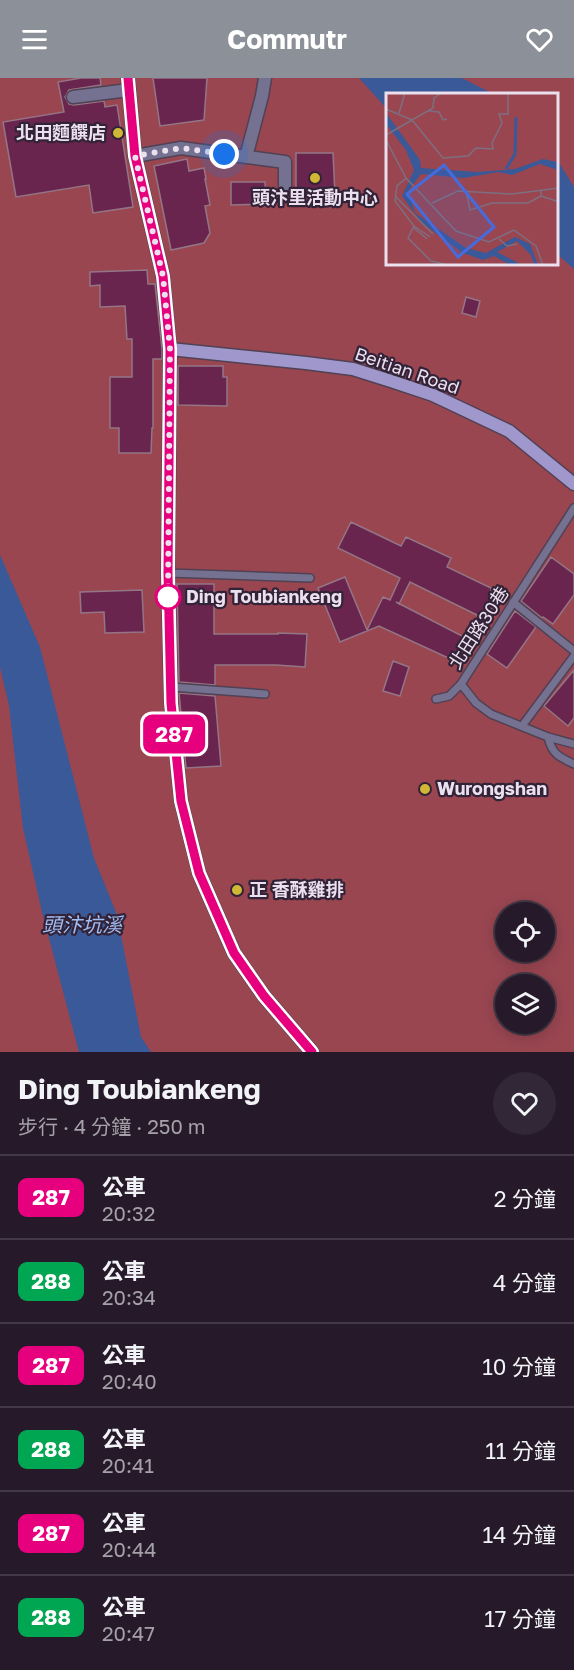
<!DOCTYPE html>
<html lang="zh-TW">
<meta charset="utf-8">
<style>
body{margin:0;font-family:"Golos Text","Noto Sans TC",sans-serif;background:#322736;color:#f1f3f6;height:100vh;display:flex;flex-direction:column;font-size:22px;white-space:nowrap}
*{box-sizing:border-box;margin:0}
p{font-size:20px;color:#a4a1a8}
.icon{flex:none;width:33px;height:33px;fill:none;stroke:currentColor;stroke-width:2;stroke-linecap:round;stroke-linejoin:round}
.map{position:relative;height:974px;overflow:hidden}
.drawer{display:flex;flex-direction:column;background:#261a2a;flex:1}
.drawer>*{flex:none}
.badge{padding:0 12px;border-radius:9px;font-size:21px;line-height:39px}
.tools{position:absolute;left:495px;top:824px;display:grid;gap:12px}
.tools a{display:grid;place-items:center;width:60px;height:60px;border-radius:50%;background:#261a2a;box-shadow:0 3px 15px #0003,0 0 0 2px #423847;font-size:30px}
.you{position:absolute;width:30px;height:30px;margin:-15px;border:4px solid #fff;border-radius:50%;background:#1a73e8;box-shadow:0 0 0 9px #1a73e833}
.map>.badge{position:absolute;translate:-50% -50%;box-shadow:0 0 0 3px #fff}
.round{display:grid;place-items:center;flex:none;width:63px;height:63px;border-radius:32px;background:#322736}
.summary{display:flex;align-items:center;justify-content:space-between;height:102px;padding:0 18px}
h1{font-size:28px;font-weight:700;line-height:45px}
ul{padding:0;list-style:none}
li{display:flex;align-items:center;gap:18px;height:84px;padding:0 18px;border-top:2px solid #423847}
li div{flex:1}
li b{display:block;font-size:22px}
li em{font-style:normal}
li .badge{min-width:66px;font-weight:700;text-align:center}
header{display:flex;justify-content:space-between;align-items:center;height:78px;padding:0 18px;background:#8c9099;color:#fff;font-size:27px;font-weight:700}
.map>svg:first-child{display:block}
.forest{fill:#994651;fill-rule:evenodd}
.water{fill:#395999}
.building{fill:#6a254f;stroke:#947585;stroke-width:1.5}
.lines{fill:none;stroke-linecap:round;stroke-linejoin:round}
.lane-casing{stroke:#504155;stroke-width:10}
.street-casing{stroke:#504155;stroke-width:15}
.secondary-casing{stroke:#504155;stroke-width:15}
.lane{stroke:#757191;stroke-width:7}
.street{stroke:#757191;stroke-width:12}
.secondary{stroke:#a098cc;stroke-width:12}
.line-casing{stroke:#fff;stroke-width:14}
.line{stroke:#e6007e;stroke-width:9}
.walk{stroke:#ebe0ee;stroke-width:6;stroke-dasharray:0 10.8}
.poi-dot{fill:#d1b736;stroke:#332338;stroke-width:2}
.stop-dot{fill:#fff;stroke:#e6007e;stroke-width:3}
.labels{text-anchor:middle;stroke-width:4.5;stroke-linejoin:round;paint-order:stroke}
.poi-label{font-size:18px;font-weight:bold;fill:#ebe0ee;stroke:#332338;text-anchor:start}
.street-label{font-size:18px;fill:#ebe0ee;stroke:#332338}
.stop-label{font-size:18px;font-weight:bold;fill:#ebe0ee;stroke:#332338;text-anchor:start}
.water-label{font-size:20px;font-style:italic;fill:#a1bff5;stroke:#332338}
.inset-river{fill:none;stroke:#395999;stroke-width:3}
.inset-road{fill:none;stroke:#7d6f81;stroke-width:1.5}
.view{fill:#466bdc;fill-opacity:0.15;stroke:#466bdc;stroke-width:3}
.inset-edge{fill:none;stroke:#ebe0ee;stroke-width:3}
</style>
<header><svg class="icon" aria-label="menu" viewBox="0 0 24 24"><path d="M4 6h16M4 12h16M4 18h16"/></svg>Commutr<svg class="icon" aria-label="heart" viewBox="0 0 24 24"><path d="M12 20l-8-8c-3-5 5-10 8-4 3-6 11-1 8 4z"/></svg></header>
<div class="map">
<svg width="574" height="974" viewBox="0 0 574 974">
<rect width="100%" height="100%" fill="#332338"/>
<path class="forest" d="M 0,0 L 574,0 L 574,974 L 0,974 ZM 388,16 L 558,16 L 558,186 L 388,186 ZM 506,834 L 544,834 L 544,873 L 506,873 ZM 506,906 L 544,906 L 544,945 L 506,945 Z"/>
<path class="water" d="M 359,0 L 462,0 L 493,16 L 388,16 L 388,32 Z
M 558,83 L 574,109 L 574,191 L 558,177 Z
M 0,477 L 40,569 L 94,780 L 117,837 L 141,959 L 151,974 L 79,974 L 42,834 L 23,750 L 9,628 L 0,589 Z"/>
<path class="building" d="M 81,0 L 100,0 L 101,7 L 69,12 L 65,19 L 69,26 L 74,27 L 104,23 L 105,29 L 117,27 L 133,129 L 93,135 L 89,107 L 16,119 L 3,44 L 64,34 L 58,4 Z
M 153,0 L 207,0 L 204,42 L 160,48 Z
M 296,75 L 333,75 L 335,117 L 299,119 L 300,111 L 296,110 Z
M 187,81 L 189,93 L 204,90 L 206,101 L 205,101 L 210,127 L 205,128 L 210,155 L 204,165 L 171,172 L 154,88 Z
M 231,104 L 265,104 L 266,126 L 231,127 Z
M 147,192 L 148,206 L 155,206 L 162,271 L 162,281 L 153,281 L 153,350 L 152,350 L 151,375 L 119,375 L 119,350 L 110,350 L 110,299 L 132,299 L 132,261 L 127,261 L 125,228 L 100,229 L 100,207 L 90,208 L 90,194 Z
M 466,219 L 480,223 L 476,239 L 462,235 Z
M 178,288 L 223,288 L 223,299 L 227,299 L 227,328 L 178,327 Z
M 351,444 L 401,468 L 406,459 L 451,480 L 447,489 L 491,510 L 493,529 L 483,540 L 410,504 L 399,526 L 396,524 L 468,561 L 457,584 L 379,548 L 340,564 L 318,510 L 345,499 L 367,552 L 383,519 L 390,522 L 400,500 L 338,470 Z
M 551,479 L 574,496 L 574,517 L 553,546 L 543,539 L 542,540 L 521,523 Z
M 177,506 L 214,506 L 214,556 L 278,556 L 278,555 L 307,556 L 305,589 L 276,587 L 215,587 L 215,607 L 179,604 Z
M 142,512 L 144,554 L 105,555 L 104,534 L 81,535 L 80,514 Z
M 515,533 L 536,549 L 507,590 L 487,576 Z
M 393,583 L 409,589 L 400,618 L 383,613 Z
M 574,592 L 574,640 L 568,648 L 544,628 Z
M 179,615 L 215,618 L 221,688 L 186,690 Z"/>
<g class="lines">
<defs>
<path id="lane" d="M 574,430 L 461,606 L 476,625 L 491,636 L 548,659 L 574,666
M 168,495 L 310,500
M 513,524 L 574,573
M 171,609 L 265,616
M 436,621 L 449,618 L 461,606
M 522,648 L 574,578
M 548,659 C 552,676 559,679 574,686"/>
<path id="street" d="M 73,19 L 129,12
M 135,78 L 181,70 L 285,84 L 285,108
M 246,79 L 262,18 L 265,0"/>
<path id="secondary" d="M 128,0 L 135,78 L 163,198 L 170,271 L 168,495 L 171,625 L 181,723 L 199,795 L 234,875 L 264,918 L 312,974
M 170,271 L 306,285 L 353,291 L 391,303 L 433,317 L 509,353 L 574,406"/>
</defs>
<use href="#lane" class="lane-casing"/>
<use href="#street" class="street-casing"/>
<use href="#secondary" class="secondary-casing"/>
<use href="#lane" class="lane"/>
<use href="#street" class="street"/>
<use href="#secondary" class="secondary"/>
</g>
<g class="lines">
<defs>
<path id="line" d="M 128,0 L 135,78 L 163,198 L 170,271 L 168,495 L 171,625 L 181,723 L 199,795 L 234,875 L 264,918 L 312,974"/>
</defs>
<use href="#line" class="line-casing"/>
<use href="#line" class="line"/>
<path class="walk" d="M 168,519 L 170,271 L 163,198 L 135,78 L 181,70 L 224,76"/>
</g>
<g class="poi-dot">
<circle cx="118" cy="55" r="6"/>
<circle cx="315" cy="100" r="6"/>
<circle cx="425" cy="711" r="6"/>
<circle cx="237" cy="812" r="6"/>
</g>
<circle class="stop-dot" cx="168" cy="519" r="12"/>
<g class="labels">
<g class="poi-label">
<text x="106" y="61" text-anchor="end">北田麵饌店</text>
<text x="315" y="126" text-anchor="middle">頭汴里活動中心</text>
<text x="437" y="717">Wurongshan</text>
<text x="249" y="818">正 香酥雞排</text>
</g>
<g class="street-label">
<text transform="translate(407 293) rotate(19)" y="6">Beitian Road</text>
<text transform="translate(479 550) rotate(-57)" y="6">北田路30巷</text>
</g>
<g class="stop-label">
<text x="186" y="525">Ding Toubiankeng</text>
</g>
<g class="water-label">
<text x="82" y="854">頭汴坑溪</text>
</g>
</g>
<g transform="translate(386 15)">
<rect width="172" height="172" fill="#332338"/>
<path d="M 0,0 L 172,0 L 172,172 L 0,172 Z" fill="#994651"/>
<path d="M 0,20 L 34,67 L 35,75 L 91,79 L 129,76 L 157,66 L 171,69 L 172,77 L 154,71 L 126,82 L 112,79 L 78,85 L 35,81 L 22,98 L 29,120 L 80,155 L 100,160 L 129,144 L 144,151 L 152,172 L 148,172 L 145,162 L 131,148 L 111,159 L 136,172 L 124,172 L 108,163 L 97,167 L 77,160 L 36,130 L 16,103 L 28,77 L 20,57 L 0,31 Z" fill="#395999"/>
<path class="inset-river" d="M 120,76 L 129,61 L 130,24"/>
<path class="inset-road" d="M 0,16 L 26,27 L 47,15 L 48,5 L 55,0M 43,18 L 53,19 L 57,27 L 61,26M 13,20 L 19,0M 0,42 L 26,27 L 57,65 L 82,63 L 90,55 L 107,56 L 106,50 L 116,30 L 113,21 L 122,21 L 122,0M 0,47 L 20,85 L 70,138 L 103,149 L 128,137 L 150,153 L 157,172M 20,85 L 11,93 L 9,108 L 28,133 L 22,145 L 45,168 L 62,172M 80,98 L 84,117 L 106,110 L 142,110 L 155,103 L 155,98M 155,103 L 173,109M 10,104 L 47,141M 46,110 L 72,98 L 126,101 L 173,95M 28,133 L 44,144M 27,134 L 41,146M 113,146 L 121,153 L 131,151"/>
<path class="view" d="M 58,72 L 108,134 L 72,164 L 21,101 Z"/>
<rect width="172" height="172" class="inset-edge"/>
</g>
</svg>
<div class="tools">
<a><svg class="icon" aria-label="locate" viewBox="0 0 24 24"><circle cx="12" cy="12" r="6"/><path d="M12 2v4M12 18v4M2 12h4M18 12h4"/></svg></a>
<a><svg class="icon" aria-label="layers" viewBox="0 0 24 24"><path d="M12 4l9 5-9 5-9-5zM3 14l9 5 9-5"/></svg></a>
</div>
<div class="you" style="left:224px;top:76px"></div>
<b class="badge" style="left:174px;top:656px;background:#e6007e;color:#fff">287</b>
</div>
<section class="drawer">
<div class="summary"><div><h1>Ding Toubiankeng</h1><p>步行 · 4 分鐘 · 250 m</p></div><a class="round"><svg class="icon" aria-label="heart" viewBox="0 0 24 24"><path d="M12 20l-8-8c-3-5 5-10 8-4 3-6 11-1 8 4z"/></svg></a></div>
<ul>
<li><span class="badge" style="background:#e6007e;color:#fff">287</span><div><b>公車</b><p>20:32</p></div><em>2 分鐘</em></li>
<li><span class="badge" style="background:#00a651;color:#fff">288</span><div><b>公車</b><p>20:34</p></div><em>4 分鐘</em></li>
<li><span class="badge" style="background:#e6007e;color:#fff">287</span><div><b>公車</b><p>20:40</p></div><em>10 分鐘</em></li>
<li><span class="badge" style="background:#00a651;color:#fff">288</span><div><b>公車</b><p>20:41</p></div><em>11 分鐘</em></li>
<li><span class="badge" style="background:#e6007e;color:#fff">287</span><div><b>公車</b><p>20:44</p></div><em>14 分鐘</em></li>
<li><span class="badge" style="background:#00a651;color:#fff">288</span><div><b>公車</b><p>20:47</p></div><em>17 分鐘</em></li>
</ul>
</section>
